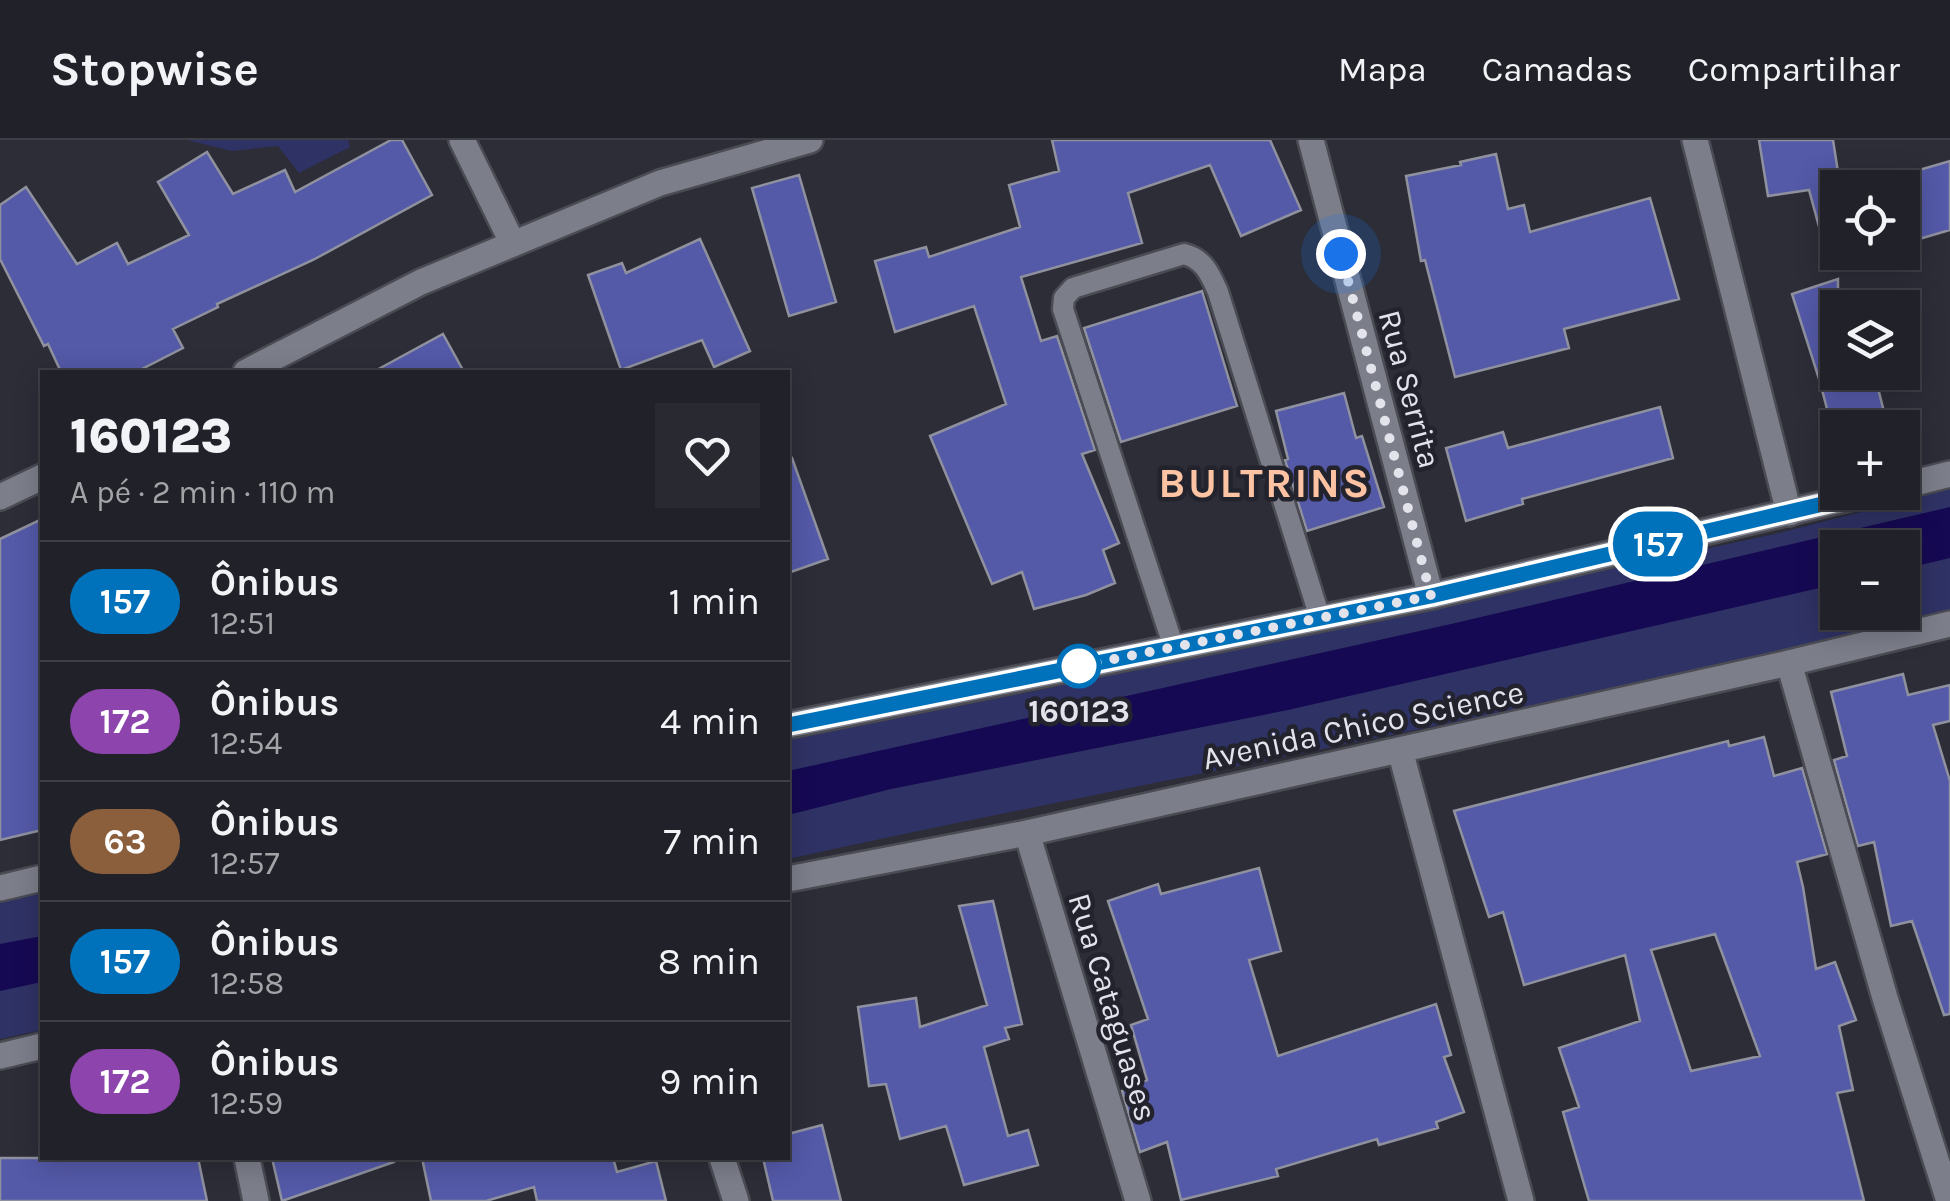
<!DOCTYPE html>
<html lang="pt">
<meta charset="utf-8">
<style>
body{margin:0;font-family:Karla,sans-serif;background:#292a31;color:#f1f3f6;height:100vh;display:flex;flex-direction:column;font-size:38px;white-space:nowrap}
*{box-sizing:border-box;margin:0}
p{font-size:32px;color:#a2a4a8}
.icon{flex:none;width:55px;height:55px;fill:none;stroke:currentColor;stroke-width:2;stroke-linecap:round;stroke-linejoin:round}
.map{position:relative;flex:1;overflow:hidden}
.sheet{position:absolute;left:40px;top:230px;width:750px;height:790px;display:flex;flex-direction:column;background:#212229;border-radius:0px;box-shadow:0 5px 25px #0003,0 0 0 2px #3e3f46}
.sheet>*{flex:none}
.badge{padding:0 20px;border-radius:32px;font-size:35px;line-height:65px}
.controls{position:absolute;left:1820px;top:30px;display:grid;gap:20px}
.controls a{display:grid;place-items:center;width:100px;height:100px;border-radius:0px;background:#212229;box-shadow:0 5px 25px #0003,0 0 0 2px #3e3f46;font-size:50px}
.you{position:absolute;width:50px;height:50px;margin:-25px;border:8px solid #fff;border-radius:50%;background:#1a73e8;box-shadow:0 0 0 15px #1a73e833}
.map>.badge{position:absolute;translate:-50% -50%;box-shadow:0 0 0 5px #fff}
.round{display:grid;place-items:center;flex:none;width:105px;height:105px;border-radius:0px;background:#292a31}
.head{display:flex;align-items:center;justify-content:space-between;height:170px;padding:0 30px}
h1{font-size:48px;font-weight:800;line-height:75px}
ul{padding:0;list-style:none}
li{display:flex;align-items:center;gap:30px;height:120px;padding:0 30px;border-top:2px solid #3e3f46}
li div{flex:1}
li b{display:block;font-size:38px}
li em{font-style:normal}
li .badge{min-width:110px;font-weight:700;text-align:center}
header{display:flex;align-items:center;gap:60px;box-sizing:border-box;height:140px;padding:0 50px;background:#212229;border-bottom:2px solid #3e3f46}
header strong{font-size:48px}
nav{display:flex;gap:55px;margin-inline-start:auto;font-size:35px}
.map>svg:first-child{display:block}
.green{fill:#2f3264;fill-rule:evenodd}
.water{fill:#160954}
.building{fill:#5459a8;stroke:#8f929e;stroke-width:2.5;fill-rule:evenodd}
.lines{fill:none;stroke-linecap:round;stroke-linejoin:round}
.service-casing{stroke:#4a4b53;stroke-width:25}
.minor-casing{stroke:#4a4b53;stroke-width:30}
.secondary-casing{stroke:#4a4b53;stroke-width:30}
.service{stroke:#7c7e8a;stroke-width:20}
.minor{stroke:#7c7e8a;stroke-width:25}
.secondary{stroke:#7c7e8a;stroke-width:25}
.line-casing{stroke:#fff;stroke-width:22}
.line{stroke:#0072bc;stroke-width:15}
.walk{stroke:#e3e4eb;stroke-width:10;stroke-dasharray:0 18}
.stop-dot{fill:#fff;stroke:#0072bc;stroke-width:5}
.labels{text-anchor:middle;stroke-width:9;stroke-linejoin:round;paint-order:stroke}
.street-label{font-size:32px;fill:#e3e4eb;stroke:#22232d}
.stop-label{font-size:32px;font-weight:bold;fill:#e3e4eb;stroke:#22232d}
.district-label{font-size:42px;font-weight:bold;letter-spacing:2.5px;fill:#fdc3a3;stroke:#22232d}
</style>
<header>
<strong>Stopwise</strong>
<nav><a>Mapa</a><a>Camadas</a><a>Compartilhar</a></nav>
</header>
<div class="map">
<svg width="1950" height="1061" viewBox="0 0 1950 1061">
<rect width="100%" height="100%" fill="#2c2d37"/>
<path class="green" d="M 187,0 L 348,0 L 350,7 L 299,33 L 278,6 L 232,11 Z
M 1950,349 L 1950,470 C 1566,567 1174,635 788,719 L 788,600 L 1040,550 L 1775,394 ZM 1838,408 L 1902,408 L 1902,472 L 1838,472 Z
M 42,753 L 42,890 L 0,899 L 0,763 Z"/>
<path class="water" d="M 1950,367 L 1950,418 L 1903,429 L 1902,408 L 1838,408 L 1837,444 L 1288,570 L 891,649 L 788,675 L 788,631 L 1451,484 Z
M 42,796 L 42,842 L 0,851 L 0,804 Z"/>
<path class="building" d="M 391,0 L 402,0 L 432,55 L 313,120 L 217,164 L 218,167 L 173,189 L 183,208 L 136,232 L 61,232 L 48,204 L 44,206 L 0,119 L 0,65 L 26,47 L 77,124 L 117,103 L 128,124 L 189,95 L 158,42 L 207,12 L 233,54 L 285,30 L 295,52 Z
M 1052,0 L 1270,0 L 1301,70 L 1241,96 L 1210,25 L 1128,53 L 1142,103 L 1021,137 L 1041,201 L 1057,196 L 1095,310 L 1082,314 L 1119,403 L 1103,410 L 1115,443 L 1086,455 L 1034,469 L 1022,432 L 992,444 L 930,296 L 1006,264 L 974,166 L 895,192 L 875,121 L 926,107 L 929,117 L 1020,87 L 1009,45 L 1059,31 Z
M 1759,0 L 1833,0 L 1838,32 L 1838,115 L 1827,116 L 1809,50 L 1768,56 Z
M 1496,14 L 1508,69 L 1524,65 L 1530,92 L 1650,58 L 1679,159 L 1564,189 L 1569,208 L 1455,237 L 1425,120 L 1421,121 L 1406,36 L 1461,25 L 1460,22 Z
M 1950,21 L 1950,90 L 1902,104 L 1902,35 Z
M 799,35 L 836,162 L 789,176 L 752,48 Z
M 700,99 L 750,211 L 714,227 L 702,200 L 621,230 L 588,135 L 622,123 L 626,133 Z
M 1838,139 L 1838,232 L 1874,232 L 1888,288 L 1832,288 L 1820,242 L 1792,154 Z
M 1202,151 L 1237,266 L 1121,302 L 1084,188 Z
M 443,194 L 464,232 L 373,232 Z
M 1344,253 L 1356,298 L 1362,296 L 1384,367 L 1307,391 L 1285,320 L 1288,319 L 1276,271 Z
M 1660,267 L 1673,318 L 1522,359 L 1523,364 L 1466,381 L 1446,308 L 1503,292 L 1508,308 Z
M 792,318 L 828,419 L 788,433 L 788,319 Z
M 42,379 L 42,690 L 0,700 L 0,399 Z
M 1903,534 L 1908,555 L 1950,545 L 1950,581 L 1933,585 L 1950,641 L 1950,874 L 1944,875 L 1912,781 L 1891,786 L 1874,702 L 1858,706 L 1834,620 L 1847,616 L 1831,552 Z
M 1764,597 L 1774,636 L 1802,628 L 1827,714 L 1797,722 L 1803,747 L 1816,829 L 1835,822 L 1856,880 L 1839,886 L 1853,950 L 1837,953 L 1864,1061 L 1589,1061 L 1563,972 L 1579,967 L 1559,908 L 1640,881 L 1625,815 L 1524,845 L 1503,772 L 1489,777 L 1454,671 L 1728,601 L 1729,606 ZM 1715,794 L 1760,916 L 1691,931 L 1651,810 Z
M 1259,728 L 1281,811 L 1249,820 L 1278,916 L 1436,864 L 1451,915 L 1444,917 L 1464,972 L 1436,982 L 1438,988 L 1379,1005 L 1377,999 L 1276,1029 L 1278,1036 L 1181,1060 L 1167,1002 L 1140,1012 L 1122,951 L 1147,940 L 1131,885 L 1148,879 L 1108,761 L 1158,744 L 1161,754 Z
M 993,761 L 1022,884 L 1005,888 L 1009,899 L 984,907 L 1008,996 L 1028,990 L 1038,1025 L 964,1045 L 946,986 L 900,999 L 886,944 L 869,946 L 858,867 L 916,858 L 920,887 L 987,865 L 959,766 Z
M 822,985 L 841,1061 L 773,1061 L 763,1018 L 788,1018 L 788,994 Z
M 0,1018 L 198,1018 L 207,1061 L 0,1061 Z
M 272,1018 L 393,1018 L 394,1022 L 282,1061 Z
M 422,1018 L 613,1018 L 617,1032 L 656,1021 L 666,1061 L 537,1061 L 534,1047 L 486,1061 L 431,1061 Z"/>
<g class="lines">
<defs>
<path id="service" d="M 1174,508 L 1063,169 L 1064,158 L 1073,148 L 1184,114 C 1204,119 1210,134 1218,152 L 1320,478"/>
<path id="minor" d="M 462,0 L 513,104
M 1311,0 L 1431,456
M 1695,0 L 1789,373
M 246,232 L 421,142 L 660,43 L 810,0
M 0,357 L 42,337
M 1789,523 L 1885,858 L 1949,1061
M 1400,610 L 1521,1061
M 1027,693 L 1138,1061
M 247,1018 L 256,1061
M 722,1018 L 736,1061"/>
<path id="secondary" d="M 1902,346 L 1950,334
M 788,585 L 1431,456 L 1874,352
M 788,739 L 1027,693 L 1789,523 L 1950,484
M 0,748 L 42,738
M 0,916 L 42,906"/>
</defs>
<use href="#service" class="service-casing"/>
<use href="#minor" class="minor-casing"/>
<use href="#secondary" class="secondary-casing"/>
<use href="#service" class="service"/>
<use href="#minor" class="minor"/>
<use href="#secondary" class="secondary"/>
</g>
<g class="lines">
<defs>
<path id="line" d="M 788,585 L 1431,456 L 1874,352"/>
</defs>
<use href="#line" class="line-casing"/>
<use href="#line" class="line"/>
<path class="walk" d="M 1079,526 L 1431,456 L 1341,114"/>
</g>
<circle class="stop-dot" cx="1079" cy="526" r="20"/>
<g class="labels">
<g class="street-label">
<text transform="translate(1410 249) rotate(75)" y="11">Rua Serrita</text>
<text transform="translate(1363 585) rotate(-12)" y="11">Avenida Chico Science</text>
<text transform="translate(1113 867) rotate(73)" y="11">Rua Cataguases</text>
</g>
<g class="stop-label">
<text x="1079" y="582">160123</text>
</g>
<g class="district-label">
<text x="1265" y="357">BULTRINS</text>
</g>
</g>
</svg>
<div class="controls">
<a><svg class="icon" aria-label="locate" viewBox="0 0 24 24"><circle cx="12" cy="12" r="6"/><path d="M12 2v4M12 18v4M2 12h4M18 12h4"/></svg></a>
<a><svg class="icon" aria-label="layers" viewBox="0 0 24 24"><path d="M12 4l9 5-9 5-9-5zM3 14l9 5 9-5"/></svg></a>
<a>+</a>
<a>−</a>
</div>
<div class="you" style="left:1341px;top:114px"></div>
<b class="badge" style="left:1658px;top:404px;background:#0072bc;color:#fff">157</b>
<section class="sheet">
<div class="head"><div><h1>160123</h1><p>A pé · 2 min · 110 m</p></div><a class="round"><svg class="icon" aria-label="heart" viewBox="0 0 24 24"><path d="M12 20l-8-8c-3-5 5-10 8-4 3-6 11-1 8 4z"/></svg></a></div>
<ul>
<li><span class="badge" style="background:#0072bc;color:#fff">157</span><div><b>Ônibus</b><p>12:51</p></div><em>1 min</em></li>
<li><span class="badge" style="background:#8e44ad;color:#fff">172</span><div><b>Ônibus</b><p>12:54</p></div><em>4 min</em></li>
<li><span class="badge" style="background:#8b5e3c;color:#fff">63</span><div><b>Ônibus</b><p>12:57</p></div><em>7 min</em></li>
<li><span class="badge" style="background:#0072bc;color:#fff">157</span><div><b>Ônibus</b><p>12:58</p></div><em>8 min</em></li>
<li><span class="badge" style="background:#8e44ad;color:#fff">172</span><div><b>Ônibus</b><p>12:59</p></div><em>9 min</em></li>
</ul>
</section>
</div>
